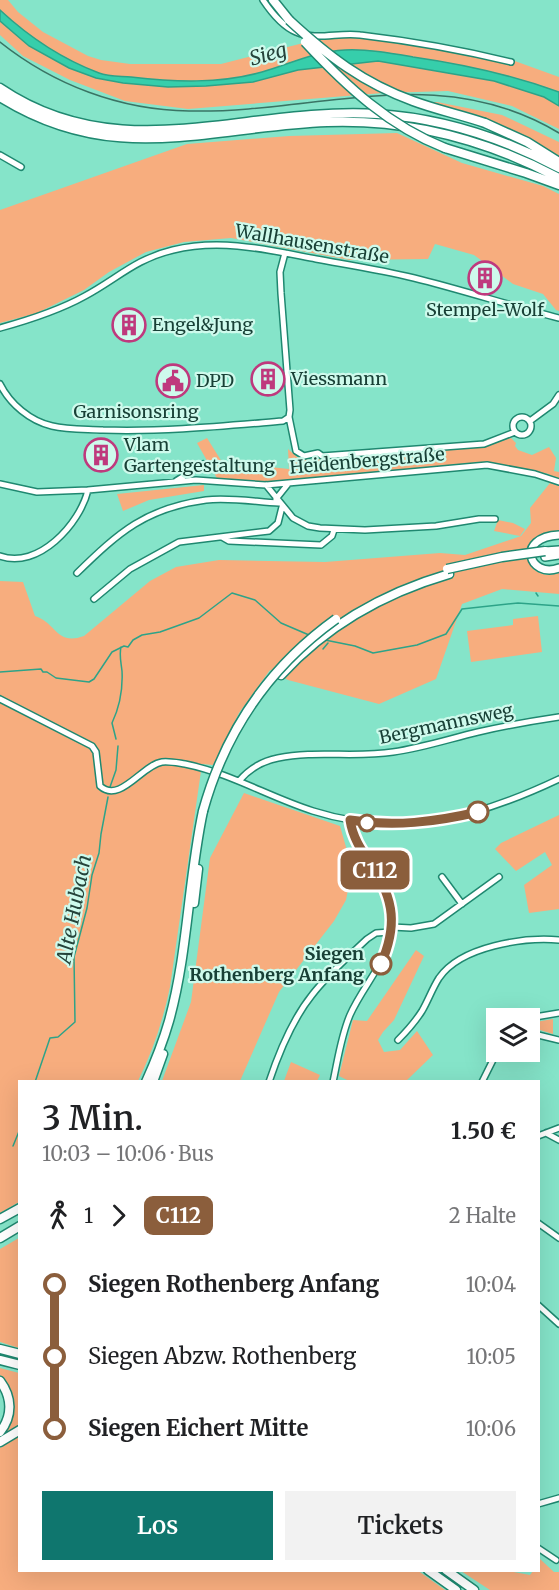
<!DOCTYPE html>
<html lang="de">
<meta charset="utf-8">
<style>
body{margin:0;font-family:Merriweather,serif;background:#f2f2f2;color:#202124;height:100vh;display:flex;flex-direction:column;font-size:22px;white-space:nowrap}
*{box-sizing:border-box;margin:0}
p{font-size:20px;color:#757577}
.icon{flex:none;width:33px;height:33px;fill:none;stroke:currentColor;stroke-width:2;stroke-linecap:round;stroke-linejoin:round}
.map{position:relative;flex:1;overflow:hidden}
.details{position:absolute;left:18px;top:1080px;width:522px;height:492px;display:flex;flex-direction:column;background:#fff;border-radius:0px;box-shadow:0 6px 24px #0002}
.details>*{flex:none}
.badge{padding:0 12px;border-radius:9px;font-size:21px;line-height:39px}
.tools{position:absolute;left:486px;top:1008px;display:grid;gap:12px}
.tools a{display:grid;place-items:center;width:54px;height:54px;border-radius:0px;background:#fff;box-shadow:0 6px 24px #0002;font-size:30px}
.map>.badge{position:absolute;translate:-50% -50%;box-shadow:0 0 0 3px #fff}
.legs{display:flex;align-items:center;gap:9px;height:66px;padding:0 24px;font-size:20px}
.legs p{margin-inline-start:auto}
.overview{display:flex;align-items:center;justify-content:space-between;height:102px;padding:0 24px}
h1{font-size:33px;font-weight:600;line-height:45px}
.cta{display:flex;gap:12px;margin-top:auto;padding:12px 24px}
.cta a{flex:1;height:69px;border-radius:0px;background:#0f766e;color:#fff;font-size:24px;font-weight:600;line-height:69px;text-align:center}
.cta a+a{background:#f2f2f2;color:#202124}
ul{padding:0 24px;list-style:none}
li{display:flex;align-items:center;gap:21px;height:72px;font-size:22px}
li i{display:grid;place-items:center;width:9px;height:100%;margin:0 8px;background:currentColor}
li i::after{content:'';width:15px;height:15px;margin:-8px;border:4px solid;border-radius:50%;background:#fff}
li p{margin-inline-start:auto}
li:first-child i{background:linear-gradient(#0000 50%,currentColor 0)}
li:last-child i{background:linear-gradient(currentColor 50%,#0000 0)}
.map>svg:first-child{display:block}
.green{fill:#f7ad7e}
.water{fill:#36ceab;stroke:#2da388;stroke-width:1.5}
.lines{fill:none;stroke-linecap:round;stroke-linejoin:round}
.stream{stroke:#2da388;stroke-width:1.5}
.minor-casing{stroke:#1f8870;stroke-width:8}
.major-casing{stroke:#1f8870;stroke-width:10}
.highway-casing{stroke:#1f8870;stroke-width:11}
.minor{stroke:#fff;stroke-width:5}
.major{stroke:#fff;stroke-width:7}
.highway{stroke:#fff;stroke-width:8}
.rail{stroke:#3a7464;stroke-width:1.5}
.highway-bridge-casing{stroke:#1f8870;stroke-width:11;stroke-linecap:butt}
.highway-bridge{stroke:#fff;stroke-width:8}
.line-1-casing{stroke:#fff;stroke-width:14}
.line-1{stroke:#8b5e3c;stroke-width:9}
.stop-1-dot{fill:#fff;stroke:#8b5e3c;stroke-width:3}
.labels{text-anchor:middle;stroke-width:4.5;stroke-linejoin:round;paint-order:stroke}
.street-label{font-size:18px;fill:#184036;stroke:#cefaec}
.poi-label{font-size:18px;fill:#184036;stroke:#cefaec;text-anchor:start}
.stop-label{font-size:18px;font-weight:bold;fill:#184036;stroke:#cefaec;text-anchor:end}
.water-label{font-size:20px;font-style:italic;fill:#25433a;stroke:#cefaec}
</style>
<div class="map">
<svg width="559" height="1590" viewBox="0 0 559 1590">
<rect width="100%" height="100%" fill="#85e4c9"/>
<path class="green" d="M 0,0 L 8,0 L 18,12 L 43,32 L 88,56 L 101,60 L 130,64 L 221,64 L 335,35 L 357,34 L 512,60 L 559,77 L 559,92 C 512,75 462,64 413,57 C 390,53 368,49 345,50 C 315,51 290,64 262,72 C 220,84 174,82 131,77 C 121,76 109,77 99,73 C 62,59 29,37 0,10 Z
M 0,21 L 29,46 L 69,68 L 95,78 L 123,83 L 168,87 L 206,86 L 253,82 L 298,70 L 378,61 L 494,81 L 544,97 L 559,106 L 559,129 L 512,106 L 448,91 L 383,93 L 188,109 L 125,101 L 70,80 L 23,56 L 0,35 Z
M 429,102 L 437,102 L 502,115 L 559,142 L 559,156 L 495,123 Z
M 397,133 L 462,163 L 543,186 L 559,194 L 559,311 L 556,310 L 543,294 L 513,284 L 474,255 L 435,244 L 428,259 L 350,260 L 231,238 L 184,242 L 146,252 L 109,272 L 84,290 L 37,313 L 0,323 L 0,210 L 187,144 L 289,136 Z
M 207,438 L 222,462 L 289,469 L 288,449 L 297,457 L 310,460 L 490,445 L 511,438 L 516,443 L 515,446 L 518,450 L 532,455 L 549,447 L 556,458 L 554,471 L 559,472 L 559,479 L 550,476 L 549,474 L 483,462 L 293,480 L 258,482 L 218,480 L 197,443 Z
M 550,483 L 559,486 L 559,532 C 553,533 545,532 540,535 C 514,548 530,583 559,573 L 559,594 L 502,589 L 462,604 L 436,679 L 379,704 L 288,680 L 270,670 L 239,713 L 213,765 L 202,764 L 170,987 C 163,1020 153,1051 138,1081 L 20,1082 L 19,1202 L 0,1213 L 0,581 L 23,582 L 35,616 C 57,623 56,646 84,636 L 150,581 L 176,567 L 219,560 L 325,562 L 440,553 L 465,555 L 521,536 L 531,523 L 530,508 Z
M 204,485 L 204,491 L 149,500 L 123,511 L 117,494 Z
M 498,520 L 513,523 L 525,529 L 520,536 L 494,531 Z
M 538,616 L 542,652 L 471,662 L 467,631 L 513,625 L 513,619 Z
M 244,793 L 340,826 L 350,861 L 351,875 L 346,900 L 334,921 L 279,992 L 240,1081 L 162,1081 L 191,1002 L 210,858 Z
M 559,815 L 559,909 L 529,913 L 524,885 L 552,865 L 545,852 L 516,871 L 495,849 L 501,843 Z
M 416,950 L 424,956 L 394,1020 L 383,1032 L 378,1040 L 384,1052 L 400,1050 L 417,1031 L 433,1055 L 406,1081 L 349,1081 L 339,1076 L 353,1020 L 367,1021 Z
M 553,1019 L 553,1034 L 530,1027 L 530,1023 Z
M 291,1062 L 320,1075 L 317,1081 L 284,1081 Z
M 19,1238 L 19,1348 L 0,1342 L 0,1249 Z
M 0,1368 L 19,1373 L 19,1424 L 5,1435 C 14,1414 18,1393 0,1375 Z
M 19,1435 L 20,1570 L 417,1570 L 445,1590 L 0,1590 L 0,1448 Z
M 540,1559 L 554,1572 L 559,1572 L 559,1590 L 490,1590 L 461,1571 L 508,1571 L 530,1575 L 533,1571 L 538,1570 Z"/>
<path class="water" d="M 0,10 C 29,37 62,59 99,73 C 109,77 121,76 131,77 C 174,82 220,84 262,72 C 290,64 315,51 345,50 C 368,49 390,53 413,57 C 462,64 512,75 559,92 L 559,106 L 544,97 L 494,81 L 378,61 L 298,70 L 253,82 L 206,86 L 168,87 L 123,83 L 96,78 L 69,68 L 29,46 L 0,21 Z"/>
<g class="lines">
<path class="stream" d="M 536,593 L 538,596
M 325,640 L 355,646 L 373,653 L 417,645 L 446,634 L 462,609 L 518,603 L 559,606
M 323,649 L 328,643
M 0,672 L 41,669 L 43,672 L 47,672 L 56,678 L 89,682 L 94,679 L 112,652 L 124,646 L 128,647 L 133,640 L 142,635 L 160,632 L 199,618 L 232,593 L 255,600 L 281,623 L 309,635
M 116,739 L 112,723 C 120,706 123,690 122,671 C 121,662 119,655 121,647
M 110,787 L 116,770 L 118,746
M 35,1082 L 50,1038 L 58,1037 L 75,1022 L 74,957 L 87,908 L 92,875 L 99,853 L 101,834 L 108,797
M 13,1146 L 20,1129"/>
<defs>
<path id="minor" d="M 263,0 C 271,12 282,26 296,32 C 316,41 339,32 360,35 C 411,41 462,50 511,62
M 0,155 L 21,167
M 285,253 L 280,272 L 281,293 L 290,410 L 289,417 L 296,451 L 304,456 L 318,453 L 322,456 L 484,444 L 515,432
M 0,328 C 29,320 58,311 85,296 C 117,279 135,259 173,250 C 221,238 269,250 316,259 C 349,265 382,270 414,278 C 463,290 511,306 559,318
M 0,384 C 10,404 30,421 52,426 C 68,430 86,429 103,430 C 163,432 223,426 283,421 L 289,417
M513 426a9 9 0 1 1 18 0a9 9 0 1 1-18 0Z
M 530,421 L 553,404 L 559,395
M 176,481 L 203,464
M 0,484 L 37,492 L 88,490 L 196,480 L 266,485 L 487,465 L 535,474 L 559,482
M 266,485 L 293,518 L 308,526 L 320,528 L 365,530 L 436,526 L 479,519 L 495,519
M 276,499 L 288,484
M 222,537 L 229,541 L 321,545 L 332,536 L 334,530
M 0,556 C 38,570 80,524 88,490
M 77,573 C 119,532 146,508 206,500 C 228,497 257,502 279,503
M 94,599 L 130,569 L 179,542 L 269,531 L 278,523 L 282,507
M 0,699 L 92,746 L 96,752 L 100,786 C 120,804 142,765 162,762 C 169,761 178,763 185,764 C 230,773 269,797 313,811 C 401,839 479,817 559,779
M 239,781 C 249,769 263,761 278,758 C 315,750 355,758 393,752 C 422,748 449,739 478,732 C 504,726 532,721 559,717
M 442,877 L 462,904
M 392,927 L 411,928 L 434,924 L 499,877
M 529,1018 L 559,1013
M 530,1033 L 559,1040
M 398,1040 C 407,1031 415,1022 422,1011 C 428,1001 432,989 439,978 C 461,946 524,937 559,940
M 269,1082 C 279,1052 292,1020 312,995 C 328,974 348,957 367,939 L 376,933 L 391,932
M 333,1082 C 338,1059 341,1036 350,1015 C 366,979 397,954 391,911 C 387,876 356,854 350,820
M 482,1082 L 497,1052
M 546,1133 L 559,1140
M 538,1136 L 559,1128
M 538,1223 L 559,1238
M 538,1305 L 559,1324
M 538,1504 L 559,1498
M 538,1548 L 556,1560"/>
<path id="major" d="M 559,535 C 515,537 529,579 559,568
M 545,551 L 559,550
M 545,557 L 559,555"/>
<path id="highway" d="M 273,0 L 289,20
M 0,88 C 121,170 245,106 377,114 C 440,118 503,138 559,168
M 0,97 C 114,168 206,127 327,122 C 409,119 487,140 559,178
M 485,123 L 527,142 L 559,162
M 445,148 L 526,173 L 559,185
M 281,675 C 327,625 384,593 449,574
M 194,903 L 198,869
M 146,1082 C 155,1062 163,1042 169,1021 C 188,953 188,881 203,811
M 153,1082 L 163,1054
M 0,1219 L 20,1208
M 0,1238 L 20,1226
M 0,1349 L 20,1354
M 0,1360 L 20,1365
M 0,1381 C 12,1397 13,1416 0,1432
M 0,1442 L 20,1430
M 428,1570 L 456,1590
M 446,1570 L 474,1590"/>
</defs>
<use href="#minor" class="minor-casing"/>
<use href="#major" class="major-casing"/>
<use href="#highway" class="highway-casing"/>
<use href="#minor" class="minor"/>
<use href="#major" class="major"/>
<use href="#highway" class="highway"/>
<path class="rail" d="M 0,42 C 54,85 120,110 189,111 C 317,114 438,60 559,133"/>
<defs>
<path id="highway-bridge" d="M 289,20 C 328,56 363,83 413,101 C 437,110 462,115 485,123
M 305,42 C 346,86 389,126 445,148
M 447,569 L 502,557 L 545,551
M 203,811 C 225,732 269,667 336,619"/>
</defs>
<use href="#highway-bridge" class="highway-bridge-casing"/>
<use href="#highway-bridge" class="highway-bridge"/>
</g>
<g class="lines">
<defs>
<path id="line-1" d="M 381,964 C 397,927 395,900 372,866 C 362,851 353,839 350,820 C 394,827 435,822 478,812"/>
</defs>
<use href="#line-1" class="line-1-casing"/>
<use href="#line-1" class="line-1"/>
</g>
<defs>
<symbol id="building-ring" viewBox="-11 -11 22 22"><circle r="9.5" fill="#cefaec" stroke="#bf397d" stroke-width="1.5"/><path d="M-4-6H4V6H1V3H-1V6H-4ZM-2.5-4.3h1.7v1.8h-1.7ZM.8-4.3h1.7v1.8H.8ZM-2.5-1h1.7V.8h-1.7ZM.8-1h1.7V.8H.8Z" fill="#bf397d"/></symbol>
<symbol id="civic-ring" viewBox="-11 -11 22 22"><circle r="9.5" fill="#cefaec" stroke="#bf397d" stroke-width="1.5"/><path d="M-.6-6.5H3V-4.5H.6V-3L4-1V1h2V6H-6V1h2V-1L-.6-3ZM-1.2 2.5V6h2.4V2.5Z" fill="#bf397d"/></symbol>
</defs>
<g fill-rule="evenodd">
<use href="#building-ring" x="466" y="259" width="38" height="38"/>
<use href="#building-ring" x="110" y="306" width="38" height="38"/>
<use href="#building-ring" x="249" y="360" width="38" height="38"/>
<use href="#civic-ring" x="154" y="362" width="38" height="38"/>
<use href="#building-ring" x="82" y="436" width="38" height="38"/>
</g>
<g class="stop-1-dot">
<circle cx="478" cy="812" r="10"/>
<circle cx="367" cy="823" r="8"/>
<circle cx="381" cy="964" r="10"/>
</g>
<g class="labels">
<g class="street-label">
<text transform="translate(312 244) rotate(10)" y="6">Wallhausenstraße</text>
<text x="136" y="418">Garnisonsring</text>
<text transform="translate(367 461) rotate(-5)" y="6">Heidenbergstraße</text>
<text transform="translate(446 724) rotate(-12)" y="6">Bergmannsweg</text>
</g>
<g class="poi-label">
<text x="485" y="316" text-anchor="middle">Stempel-Wolf</text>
<text x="152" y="331">Engel&amp;Jung</text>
<text x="291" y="385">Viessmann</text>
<text x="196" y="387">DPD</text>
<text x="124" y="451">Vlam<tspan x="124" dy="21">Gartengestaltung</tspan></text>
</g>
<g class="stop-label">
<text x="364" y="960">Siegen<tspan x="364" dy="21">Rothenberg Anfang</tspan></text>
</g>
<g class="water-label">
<text transform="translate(268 54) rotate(-16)" y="7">Sieg</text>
<text transform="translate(74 909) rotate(-79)" y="7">Alte Hubach</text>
</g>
</g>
</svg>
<div class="tools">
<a><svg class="icon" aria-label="layers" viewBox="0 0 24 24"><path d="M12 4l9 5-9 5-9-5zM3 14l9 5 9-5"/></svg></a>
</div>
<b class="badge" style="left:375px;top:870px;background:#8b5e3c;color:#fff">C112</b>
<section class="details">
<div class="overview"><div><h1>3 Min.</h1><p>10:03 – 10:06 · Bus</p></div><b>1.50 €</b></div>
<div class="legs"><svg class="icon" aria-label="walk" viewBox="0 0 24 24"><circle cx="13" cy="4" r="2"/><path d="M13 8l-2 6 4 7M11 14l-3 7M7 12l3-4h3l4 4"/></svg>1<svg class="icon" aria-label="forward" viewBox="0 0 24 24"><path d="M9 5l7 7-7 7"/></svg><b class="badge" style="background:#8b5e3c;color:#fff">C112</b><p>2 Halte</p></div>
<ul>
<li><i style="color:#8b5e3c"></i><b>Siegen Rothenberg Anfang</b><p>10:04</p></li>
<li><i style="color:#8b5e3c"></i><span>Siegen Abzw. Rothenberg</span><p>10:05</p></li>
<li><i style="color:#8b5e3c"></i><b>Siegen Eichert Mitte</b><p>10:06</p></li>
</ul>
<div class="cta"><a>Los</a><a>Tickets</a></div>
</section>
</div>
